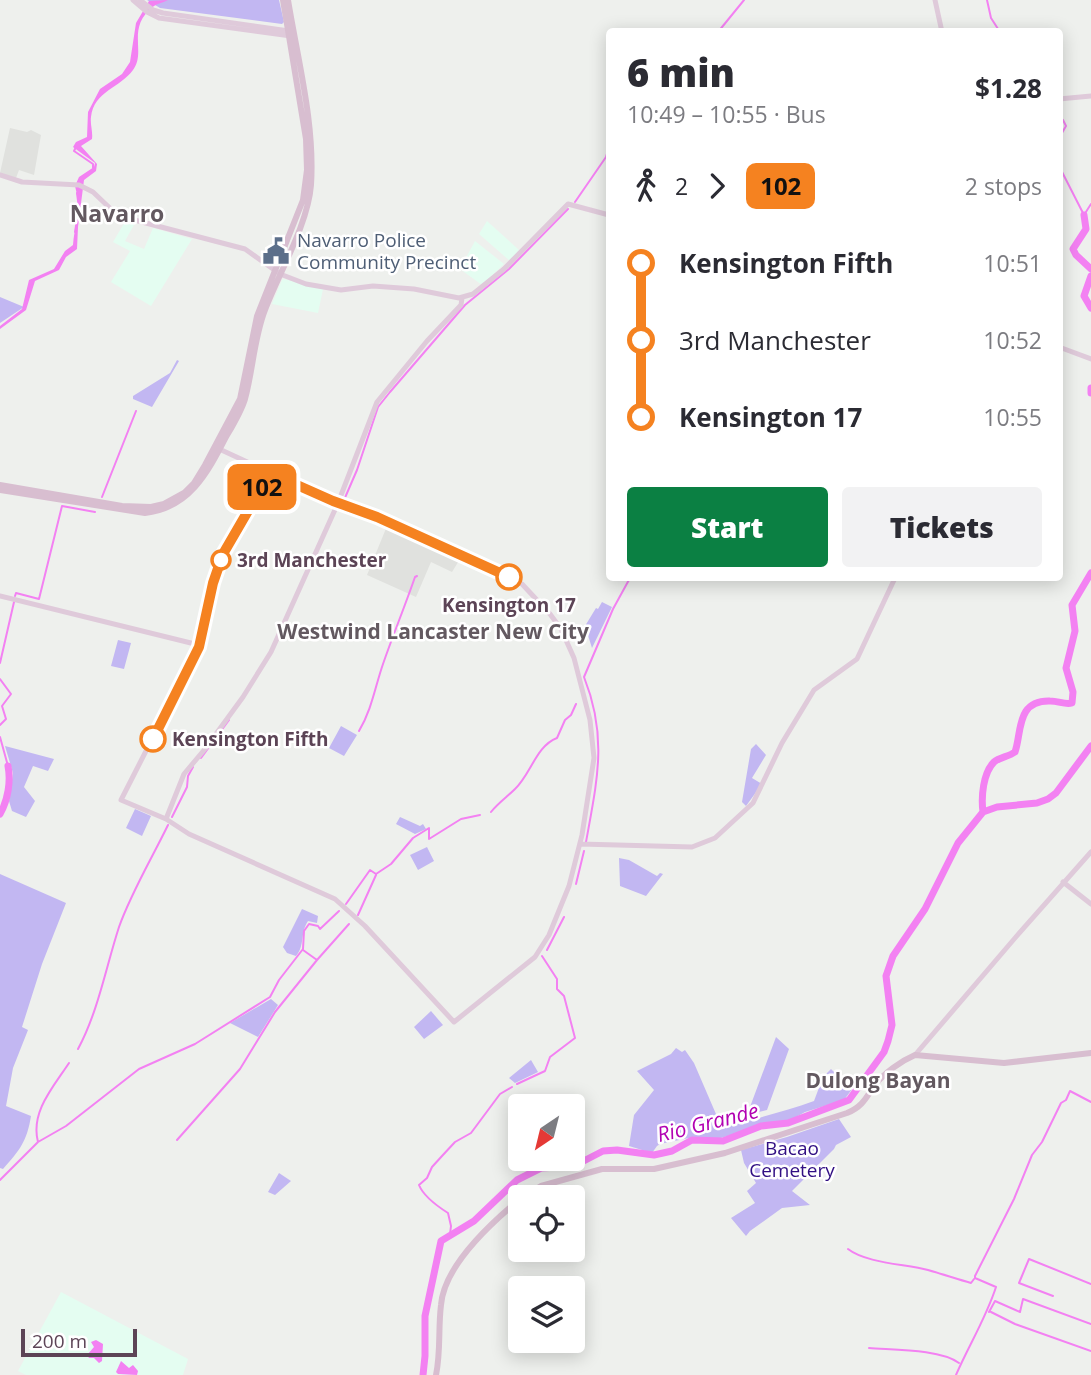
<!DOCTYPE html>
<meta charset="utf-8">
<style>
body{margin:0;font-family:"Open Sans",sans-serif;background:#f2f2f3;color:#2b2b33;height:100vh;display:flex;flex-direction:column;font-size:26px;white-space:nowrap}
*{box-sizing:border-box;margin:0}
p{font-size:23px;color:#7c7c81}
.icon{flex:none;width:38px;height:38px;fill:none;stroke:currentColor;stroke-width:2;stroke-linecap:round;stroke-linejoin:round}
.map{position:relative;flex:1;overflow:hidden}
.panel{position:absolute;left:606px;top:28px;width:457px;height:553px;display:flex;flex-direction:column;background:#fff;border-radius:7px;box-shadow:0 4px 18px #0003}
.panel>*{flex:none}
.badge{padding:0 14px;border-radius:10px;font-size:24px;line-height:46px}
.needle{width:46px;rotate:215deg}
.controls{position:absolute;left:508px;top:1094px;display:grid;gap:14px}
.controls a{display:grid;place-items:center;width:77px;height:77px;border-radius:7px;background:#fff;box-shadow:0 4px 18px #0003;font-size:35px}
.scale{position:absolute;left:21px;bottom:18px;width:116px;box-sizing:border-box;padding-left:7px;border:4px solid #5c4456;border-top:0;font-size:19px;line-height:24px;white-space:nowrap;color:#5c4456;-webkit-text-stroke:5px #fff;paint-order:stroke}
.map>.badge{position:absolute;translate:-50% -50%;box-shadow:0 0 0 4px #fff}
.legs{display:flex;align-items:center;gap:10px;height:77px;padding:0 21px;font-size:23px}
.legs p{margin-inline-start:auto}
.overview{display:flex;align-items:center;justify-content:space-between;height:119px;padding:0 21px}
h1{font-size:38px;font-weight:800;line-height:52px}
.action{display:flex;gap:14px;margin-top:auto;padding:14px 21px}
.action a{flex:1;height:80px;border-radius:7px;background:#0b8043;color:#fff;font-size:28px;font-weight:800;line-height:80px;text-align:center}
.action a+a{background:#f2f2f3;color:#2b2b33}
ul{padding:0 21px;list-style:none}
li{display:flex;align-items:center;gap:24px;height:77px;font-size:26px}
li i{display:grid;place-items:center;width:10px;height:100%;margin:0 9px;background:currentColor}
li i::after{content:'';width:18px;height:18px;margin:-9px;border:5px solid;border-radius:50%;background:#fff}
li p{margin-inline-start:auto}
li:first-child i{background:linear-gradient(#0000 50%,currentColor 0)}
li:last-child i{background:linear-gradient(currentColor 50%,#0000 0)}
.map>svg:first-child{display:block}
.commercial{fill:#e4fdf1}
.education{fill:#e0e1de}
.green{fill:#c2b7f2}
.water{fill:#f381f2}
.lines{fill:none;stroke-linecap:round;stroke-linejoin:round}
.stream{stroke:#f381f2;stroke-width:2}
.river{stroke:#f381f2;stroke-width:7}
.tertiary{stroke:#dfcada;stroke-width:5}
.secondary{stroke:#d8bed0;stroke-width:6}
.line-1-casing{stroke:#fff;stroke-width:16}
.line-1{stroke:#f58220;stroke-width:10}
.stop-1-dot{fill:#fff;stroke:#f58220;stroke-width:3.5}
.labels{text-anchor:middle;stroke-width:5;stroke-linejoin:round;paint-order:stroke}
.service-label{font-size:19px;fill:#4e5e75;stroke:#fff;text-anchor:start}
.stop-label{font-size:19px;font-weight:bold;fill:#5c4456;stroke:#fff;text-anchor:start}
.park-label{font-size:19px;fill:#310f83;stroke:#fff}
.neighbourhood-label{font-size:21px;font-weight:bold;fill:#635960;stroke:#fff}
.water-label{font-size:21px;font-style:italic;fill:#b201b2;stroke:#fff}
.quarter-label{font-size:23px;font-weight:bold;fill:#635960;stroke:#fff}
</style>
<div class="map">
<svg width="1091" height="1375" viewBox="0 0 1091 1375">
<rect width="100%" height="100%" fill="#eef0ed"/>
<path class="commercial" d="M 126,220 L 135,223 L 125,241 L 144,249 L 153,228 L 192,239 L 151,306 L 111,282 L 130,251 L 113,242 Z
M 487,221 L 519,250 L 510,261 L 479,234 Z
M 475,241 L 504,264 L 482,285 L 460,269 Z
M 284,279 L 323,289 L 318,313 L 272,304 L 282,280 Z
M 61,1292 L 188,1359 L 183,1375 L 26,1375 L 18,1371 Z"/>
<path class="education" d="M 10,128 L 27,132 L 31,130 L 41,135 L 34,175 L 19,170 L 16,178 L 0,173 Z
M 387,526 L 460,559 L 452,572 L 431,562 L 416,597 L 367,575 Z"/>
<path class="green" d="M 147,0 L 279,0 L 284,22 L 282,24 L 160,8 Z
M 0,297 L 24,307 L 0,323 Z
M 177,360 L 179,361 L 152,407 L 133,399 L 133,396 L 170,373 Z
M 602,602 L 612,607 L 592,648 L 585,626 L 596,608 L 598,609 Z
M 118,640 L 131,643 L 124,669 L 111,666 Z
M 341,726 L 357,735 L 344,756 L 329,748 Z
M 756,744 L 766,755 L 752,778 L 762,784 L 746,806 L 742,802 L 751,749 Z
M 5,746 L 54,759 L 48,771 L 33,766 L 24,787 L 35,801 L 26,817 L 12,811 L 9,801 L 13,773 Z
M 135,809 L 151,816 L 142,836 L 126,828 Z
M 400,817 L 420,826 L 423,824 L 426,829 L 415,834 L 396,824 Z
M 427,847 L 434,861 L 418,870 L 410,855 Z
M 619,858 L 629,860 L 657,876 L 660,873 L 663,874 L 646,896 L 620,886 Z
M 0,874 L 66,903 L 42,964 L 22,1027 L 28,1030 L 13,1068 L 6,1106 L 31,1116 C 27,1141 20,1150 3,1169 L 0,1168 Z
M 302,909 L 318,916 L 317,923 L 308,921 C 300,933 305,946 296,956 L 287,953 L 283,947 Z
M 271,999 L 278,1005 L 258,1037 L 230,1023 Z
M 431,1011 L 443,1025 L 424,1039 L 414,1027 Z
M 776,1037 L 789,1049 L 767,1110 L 747,1115 Z
M 676,1048 L 682,1052 L 685,1050 L 694,1063 L 722,1128 C 753,1119 784,1112 814,1101 L 823,1077 L 831,1069 L 847,1085 L 854,1077 L 858,1081 L 844,1100 L 805,1112 L 789,1121 L 759,1124 L 746,1131 L 717,1139 L 689,1138 L 660,1144 L 657,1146 L 652,1153 L 629,1146 L 634,1115 L 654,1090 L 637,1071 L 671,1054 Z
M 531,1060 L 538,1072 L 515,1083 L 509,1078 Z
M 839,1119 L 851,1137 L 836,1145 L 834,1149 L 792,1191 L 810,1205 L 782,1208 L 750,1231 L 746,1236 L 731,1218 L 755,1203 L 747,1191 L 756,1183 L 744,1163 L 741,1150 L 787,1137 Z
M 279,1173 L 291,1181 L 275,1195 L 268,1192 Z"/>
<path class="water" d="M 168,0 C 163,3 158,3 154,6 C 125,28 147,51 133,70 C 120,88 94,91 91,117 C 90,124 93,132 92,139 L 81,146 L 97,164 L 96,171 L 84,180 L 78,227 L 77,249 L 66,257 L 59,270 L 35,281 L 26,310 L 0,329 L 0,326 L 22,309 L 29,280 L 54,269 L 65,251 L 73,245 C 75,220 82,213 75,186 L 79,177 L 94,167 L 95,163 L 73,147 L 76,142 L 87,137 L 88,112 L 100,89 L 122,74 L 130,62 L 136,23 L 149,1 Z
M 96,1340 L 103,1344 L 102,1361 L 99,1363 L 94,1358 L 89,1358 L 87,1355 L 94,1347 L 91,1342 Z
M 121,1361 L 129,1368 L 133,1365 L 138,1371 L 137,1375 L 118,1374 L 116,1372 Z"/>
<g class="lines">
<path class="stream" d="M 987,0 L 991,18 L 1000,32
M 718,32 L 744,0
M 1059,118 L 1063,120 L 1066,126 L 1059,138
M 76,147 L 74,151 L 93,164 L 93,168
M 1059,166 L 1084,215 L 1091,204
M 575,202 L 606,157 L 609,147
M 75,232 L 79,208 L 77,193
M 102,497 L 136,411
M 344,500 L 357,470 L 378,407 L 390,392 L 465,305 L 509,269 L 568,209
M 15,596 L 16,593 L 39,599 L 62,506 L 95,512
M 0,663 L 14,602
M 0,679 L 11,694 L 2,706 L 6,719 L 0,725
M 359,731 C 372,709 375,687 383,664 C 393,635 405,606 415,577 L 417,576
M 0,737 L 8,766
M 201,758 L 229,720
M 491,812 C 498,803 507,797 515,789 C 531,774 536,746 557,738 L 565,720 L 571,715 L 576,704
M 172,817 L 187,787 L 188,776 L 193,767
M 586,842 C 597,781 608,737 584,677 L 613,609 L 630,578
M 576,884 L 584,851
M 346,904 L 370,870 L 376,874 L 391,864 L 413,838 L 429,828 L 429,839 L 461,819 L 480,815
M 358,915 L 376,875
M 303,950 L 317,960 L 349,924
M 547,950 L 564,917
M 78,1049 C 98,1012 106,967 119,927 C 131,893 152,858 168,825
M 517,1084 L 545,1071 L 550,1057 L 575,1038 L 564,996 L 557,989 L 557,979 L 542,956
M 177,1140 L 240,1069 L 275,1012 L 317,960
M 38,1142 L 66,1126 L 139,1069 L 195,1044 L 270,997 L 279,980 L 303,949 L 304,931 L 309,924 L 318,926 L 320,929 L 339,911
M 0,1180 L 38,1142 C 30,1112 54,1086 69,1063
M 450,1234 L 451,1226 L 448,1213 C 437,1206 423,1195 419,1185 L 427,1178 L 432,1167 L 442,1156 L 455,1142 L 471,1133 L 500,1094 L 512,1087
M 848,1249 C 866,1263 904,1264 928,1270 C 942,1274 957,1279 971,1283 L 974,1279
M 1053,1296 L 1019,1283 L 1029,1259 L 1091,1284
M 989,1312 L 995,1301 L 1020,1312 L 1023,1299 L 1091,1324
M 991,1312 L 1015,1324 L 1091,1351
M 869,1348 C 892,1350 940,1349 959,1363
M 956,1375 C 969,1345 986,1318 996,1287 L 975,1278 L 975,1276 L 1014,1199 L 1032,1155 L 1042,1142 L 1061,1103 L 1066,1100 L 1070,1091 L 1091,1102"/>
<path class="river" d="M 1084,215 L 1086,229 L 1073,249 L 1076,255 L 1091,269
M 1091,276 L 1084,296 L 1091,308
M 1091,388 L 1091,393
M 983,812 C 981,797 983,773 994,762 C 1000,757 1008,757 1015,752 C 1022,732 1016,700 1050,701 C 1059,701 1065,705 1072,703 L 1073,692 L 1066,668 L 1075,631 L 1072,605 L 1091,573
M 0,814 C 8,800 11,781 8,766
M 423,1375 L 425,1356 L 425,1316 L 441,1241 L 474,1221 L 517,1180 L 541,1168 L 574,1166 L 603,1151 L 617,1150 L 654,1155 L 672,1151 L 692,1140 L 723,1141 L 761,1126 L 788,1123 L 849,1100 L 884,1052 L 888,1041 L 892,1025 L 886,976 L 893,956 L 925,909 L 958,843 L 983,812 L 997,807 L 1037,803 L 1048,799 L 1056,793 L 1091,746"/>
<path class="tertiary" d="M 133,0 L 147,12 L 159,18 L 291,36
M 140,0 L 153,10 L 163,13 L 289,31
M 935,0 L 942,32
M 1059,99 L 1091,96
M 0,175 L 22,182 L 79,185 L 93,192 L 115,213 L 123,217 L 245,249 L 280,274 L 306,284 L 341,290 L 373,286 L 414,289 L 459,298 L 473,294 L 504,269 L 568,204 L 609,215
M 1059,347 L 1091,359
M 217,448 L 332,501 L 377,517 L 522,584 L 550,614 L 561,629 L 574,658 L 590,720 L 594,758 L 582,835 L 569,886 L 549,935 L 535,957 L 454,1022 L 365,926 L 335,899 L 189,834 L 166,819 L 121,800 L 199,647 L 213,583 L 223,554 L 270,473
M 0,596 L 199,645
M 166,819 L 184,774 L 205,749 L 243,697 L 271,652 L 338,503 L 377,402 L 427,341 L 461,305 L 462,298
M 580,844 L 692,847 L 715,838 L 753,803 L 782,743 L 814,690 L 857,659 L 895,578
M 1063,882 L 1091,904
M 915,1055 L 1015,938 L 1091,852"/>
<path class="secondary" d="M 0,485 L 122,506 L 151,507 L 164,504 L 184,493 L 194,483 L 205,465 L 240,399 L 257,316 L 303,200 L 307,170 L 306,139 L 283,0
M 0,490 L 145,513 C 189,508 207,474 226,437 C 233,425 241,412 245,399 C 253,370 254,338 265,310 C 279,273 308,224 311,185 C 315,124 298,61 288,0
M 523,1197 L 541,1186 L 602,1169 L 654,1169 L 725,1153 L 847,1113 C 862,1107 866,1098 874,1086 C 884,1073 901,1061 915,1055 L 1004,1063 L 1091,1053
M 436,1375 C 441,1351 438,1329 441,1305 C 444,1266 491,1223 520,1199"/>
</g>
<g class="lines">
<defs>
<path id="line-1" d="M 153,739 L 199,647 L 213,583 L 223,554 L 270,473 L 333,501 L 377,517 L 509,577"/>
</defs>
<use href="#line-1" class="line-1-casing"/>
<use href="#line-1" class="line-1"/>
</g>
<defs>
<symbol id="civic-bare" viewBox="-9 -9 18 18"><path d="M-.6-6.5H3V-4.5H.6V-3L4-1V1h2V6H-6V1h2V-1L-.6-3ZM-1.2 2.5V6h2.4V2.5Z" fill="#5c6f8a" stroke="#fff" stroke-width="2.5" paint-order="stroke"/></symbol>
</defs>
<g fill-rule="evenodd">
<use href="#civic-bare" x="257" y="232" width="38" height="38"/>
</g>
<g class="stop-1-dot">
<circle cx="221" cy="560" r="9"/>
<circle cx="509" cy="577" r="12"/>
<circle cx="153" cy="739" r="12"/>
</g>
<g class="labels">
<g class="service-label">
<text x="297" y="247">Navarro Police<tspan x="297" dy="22">Community Precinct</tspan></text>
</g>
<g class="stop-label">
<text x="237" y="567">3rd Manchester</text>
<text x="509" y="612" text-anchor="middle">Kensington 17</text>
<text x="172" y="746">Kensington Fifth</text>
</g>
<g class="park-label">
<text x="792" y="1155">Bacao<tspan x="792" dy="22">Cemetery</tspan></text>
</g>
<g class="neighbourhood-label">
<text x="433" y="639">Westwind Lancaster New City</text>
<text x="878" y="1088">Dulong Bayan</text>
</g>
<g class="water-label">
<text transform="translate(708 1123) rotate(-14)" y="7">Rio Grande</text>
</g>
<g class="quarter-label">
<text x="117" y="222">Navarro</text>
</g>
</g>
</svg>
<div class="controls">
<a><svg class="needle" viewBox="-14 -14 28 28"><path d="M0-13l5 13h-10z" fill="#e53935"/><path d="M0 13l5-13h-10z" fill="#7c7c81"/></svg></a>
<a><svg class="icon" aria-label="locate" viewBox="0 0 24 24"><circle cx="12" cy="12" r="6"/><path d="M12 2v4M12 18v4M2 12h4M18 12h4"/></svg></a>
<a><svg class="icon" aria-label="layers" viewBox="0 0 24 24"><path d="M12 4l9 5-9 5-9-5zM3 14l9 5 9-5"/></svg></a>
</div>
<div class="scale">200 m</div>
<b class="badge" style="left:262px;top:487px;background:#f58220;color:#111">102</b>
<section class="panel">
<div class="overview"><div><h1>6 min</h1><p>10:49 – 10:55 · Bus</p></div><b>$1.28</b></div>
<div class="legs"><svg class="icon" aria-label="walk" viewBox="0 0 24 24"><circle cx="13" cy="4" r="2"/><path d="M13 8l-2 6 4 7M11 14l-3 7M7 12l3-4h3l4 4"/></svg>2<svg class="icon" aria-label="forward" viewBox="0 0 24 24"><path d="M9 5l7 7-7 7"/></svg><b class="badge" style="background:#f58220;color:#111">102</b><p>2 stops</p></div>
<ul>
<li><i style="color:#f58220"></i><b>Kensington Fifth</b><p>10:51</p></li>
<li><i style="color:#f58220"></i><span>3rd Manchester</span><p>10:52</p></li>
<li><i style="color:#f58220"></i><b>Kensington 17</b><p>10:55</p></li>
</ul>
<div class="action"><a>Start</a><a>Tickets</a></div>
</section>
</div>
